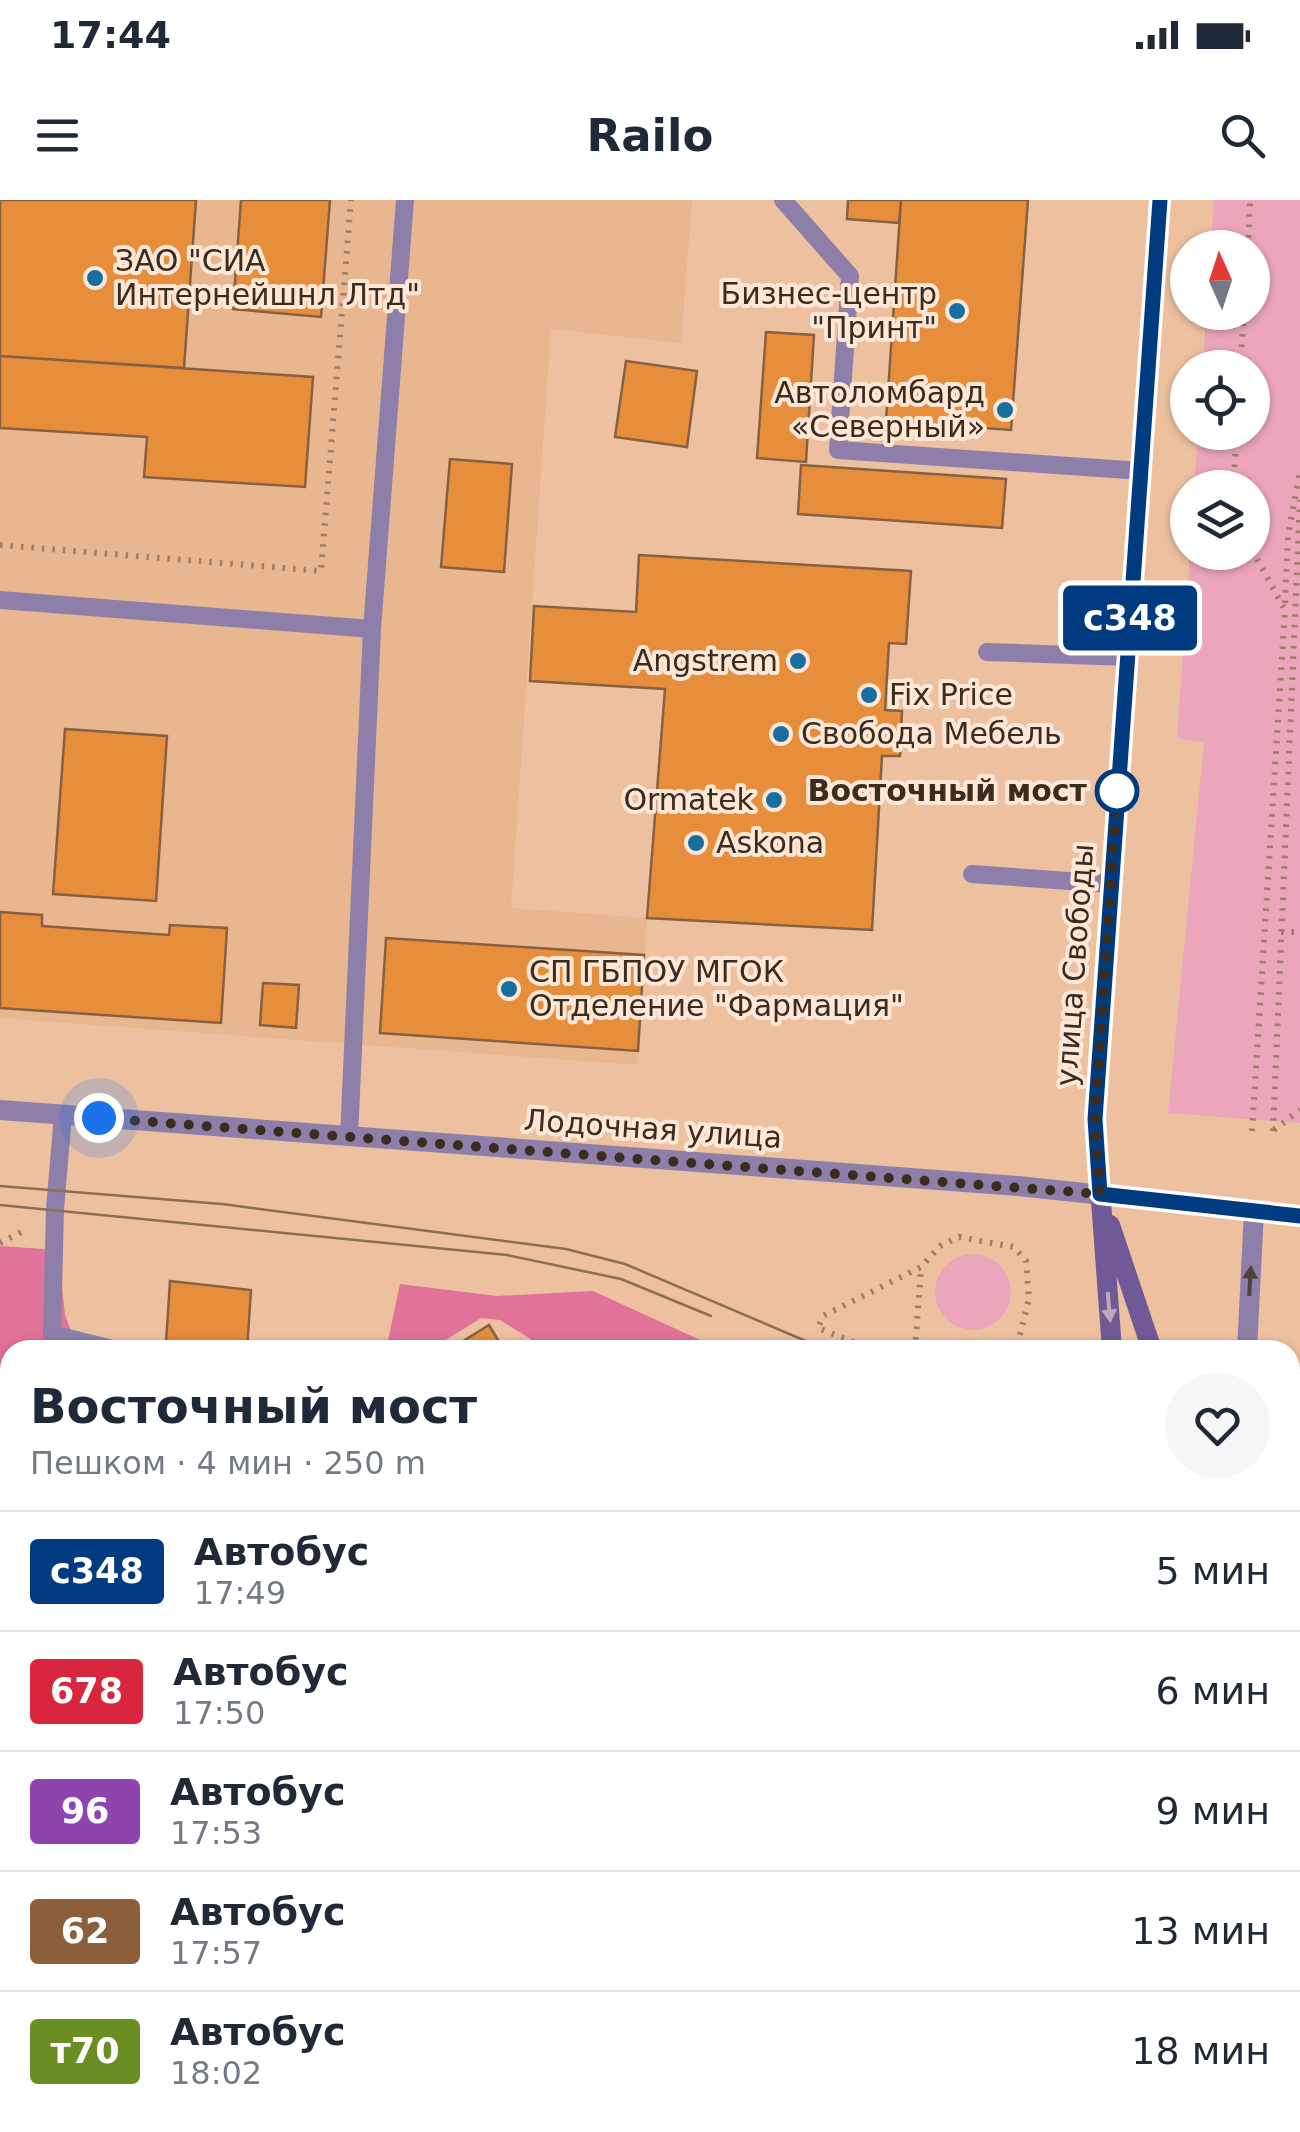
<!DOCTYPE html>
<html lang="ru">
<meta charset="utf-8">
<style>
body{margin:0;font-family:"DejaVu Sans",sans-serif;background:#f6f6f7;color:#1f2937;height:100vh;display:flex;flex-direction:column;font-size:38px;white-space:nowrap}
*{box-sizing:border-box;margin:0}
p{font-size:32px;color:#747a83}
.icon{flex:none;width:55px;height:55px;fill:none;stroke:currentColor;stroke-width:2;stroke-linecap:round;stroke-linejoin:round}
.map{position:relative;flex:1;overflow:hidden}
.side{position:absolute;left:0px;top:1140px;width:1300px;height:792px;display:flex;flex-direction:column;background:#fff;border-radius:30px 30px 0 0;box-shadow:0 2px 8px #0004}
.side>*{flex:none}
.badge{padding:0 20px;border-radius:8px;font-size:35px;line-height:65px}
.needle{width:65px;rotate:357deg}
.fabs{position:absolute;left:1170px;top:30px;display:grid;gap:20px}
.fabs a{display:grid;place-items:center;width:100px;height:100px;border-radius:50%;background:#fff;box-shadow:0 2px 8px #0004;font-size:50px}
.you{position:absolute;width:50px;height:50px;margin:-25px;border:8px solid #fff;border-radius:50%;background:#1a73e8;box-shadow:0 0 0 15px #1a73e833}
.map>.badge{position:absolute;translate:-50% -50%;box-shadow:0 0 0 5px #fff}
.round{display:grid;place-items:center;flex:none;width:105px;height:105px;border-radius:52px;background:#f6f6f7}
.headline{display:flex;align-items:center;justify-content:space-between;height:170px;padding:0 30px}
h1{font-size:48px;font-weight:700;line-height:75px}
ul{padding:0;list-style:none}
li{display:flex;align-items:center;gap:30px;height:120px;padding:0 30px;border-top:2px solid #e0e1e3}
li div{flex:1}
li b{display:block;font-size:38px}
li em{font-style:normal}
li .badge{min-width:110px;font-weight:700;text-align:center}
.status{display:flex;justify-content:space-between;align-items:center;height:70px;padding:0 50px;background:#fff;direction:ltr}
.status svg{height:28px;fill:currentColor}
header{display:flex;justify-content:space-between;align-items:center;height:130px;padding:0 30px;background:#fff;font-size:45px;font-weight:700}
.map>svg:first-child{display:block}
.built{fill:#e8b790}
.green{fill:#eba6bb}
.forest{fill:#e17299}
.water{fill:#39b9a4}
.building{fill:#e78e3d;stroke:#876142;stroke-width:2.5}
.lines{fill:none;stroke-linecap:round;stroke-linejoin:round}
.path{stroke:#9d7e66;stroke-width:6;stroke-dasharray:2.5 8;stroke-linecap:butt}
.service{stroke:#8d7fa9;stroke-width:18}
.tertiary{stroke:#8d7fa9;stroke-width:20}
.secondary{stroke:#6f5a97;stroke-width:20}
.tram{stroke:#8a6e57;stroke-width:2.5}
.oneway{fill:#504141}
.oneway2{fill:#bea8ba}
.line-casing{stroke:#fff;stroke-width:22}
.line{stroke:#003b80;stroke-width:15}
.walk{stroke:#3c2c1e;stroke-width:10;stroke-dasharray:0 18}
.poi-dot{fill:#186f9f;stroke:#fee7d6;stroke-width:4}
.stop-dot{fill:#fff;stroke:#003b80;stroke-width:5}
.labels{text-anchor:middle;stroke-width:8;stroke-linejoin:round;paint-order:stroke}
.poi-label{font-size:30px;fill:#3c2c1e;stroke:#fee7d6;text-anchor:start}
.stop-label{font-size:30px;font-weight:bold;fill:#3c2c1e;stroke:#fee7d6;text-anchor:end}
.street-label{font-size:30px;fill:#3c2c1e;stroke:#fee7d6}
</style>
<div class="status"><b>17:44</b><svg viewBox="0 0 49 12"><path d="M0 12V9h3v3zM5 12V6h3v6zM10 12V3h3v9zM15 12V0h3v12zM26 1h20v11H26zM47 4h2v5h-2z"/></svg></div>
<header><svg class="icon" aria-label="menu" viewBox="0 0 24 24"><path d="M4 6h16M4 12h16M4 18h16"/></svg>Railo<svg class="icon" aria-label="search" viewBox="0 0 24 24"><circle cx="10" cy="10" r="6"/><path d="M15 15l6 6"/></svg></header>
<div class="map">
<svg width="1300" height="1932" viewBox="0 0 1300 1932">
<rect width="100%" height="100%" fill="#edc1a0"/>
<path class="built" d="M 0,0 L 692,0 L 681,143 L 551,129 L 511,708 L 647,718 L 637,865 L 0,818 Z
M 1300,1323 L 1300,1507 L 1290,1506 L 1290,1437 Z"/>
<path class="green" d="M 1214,0 L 1300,0 L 1300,923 L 1168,913 L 1204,542 L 1177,538 L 1190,353 L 1252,352 L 1252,288 L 1194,287 L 1198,233 L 1252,232 L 1252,168 L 1203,167 L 1206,113 L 1252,112 L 1252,48 L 1211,47 Z
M935 1092a38 38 0 1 1 76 0a38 38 0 1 1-76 0Z
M 0,1810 L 10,1811 L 10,1922 L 103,1923 L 103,1932 L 0,1932 Z
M 1290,1831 L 1300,1832 L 1300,1932 L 1268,1932 L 1269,1923 L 1290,1922 Z
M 120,1922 L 780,1922 L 780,1923 L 766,1932 L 119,1932 Z
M 803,1923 L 1028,1922 L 1041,1932 L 789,1932 Z"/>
<path class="forest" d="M 0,1046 L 58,1050 L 65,1115 L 78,1150 L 10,1150 L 10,1412 L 0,1411 Z
M 400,1084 L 497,1096 L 593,1091 L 722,1150 L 548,1150 L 500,1120 L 481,1118 L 441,1143 L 441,1150 L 386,1150 Z"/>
<path class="water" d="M 0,1461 L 10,1461 L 10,1744 L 0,1744 Z
M 1290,1553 L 1300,1553 L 1300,1832 L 1290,1831 Z"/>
<path class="building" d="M 0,0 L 196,0 L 184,168 L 0,156 Z
M 241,0 L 330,0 L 321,117 L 233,109 Z
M 848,0 L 901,0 L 899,23 L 847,19 Z
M 901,0 L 1028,0 L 1011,230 L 886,221 Z
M 766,132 L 814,135 L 806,262 L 757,258 Z
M 0,156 L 313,177 L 305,287 L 144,277 L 147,237 L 0,228 Z
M 626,161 L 697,171 L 687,247 L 615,237 Z
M 450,259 L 512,264 L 504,372 L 441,367 Z
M 801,265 L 1006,279 L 1002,328 L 798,314 Z
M 639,355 L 911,371 L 906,444 L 889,443 L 885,510 L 902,511 L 900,556 L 882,556 L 872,730 L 647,718 L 665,489 L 530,481 L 534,406 L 636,412 Z
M 65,529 L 167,536 L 156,701 L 53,694 Z
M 0,712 L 42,715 L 42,726 L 169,735 L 170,725 L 227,728 L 221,823 L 0,808 Z
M 386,738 L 644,755 L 638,851 L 380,833 Z
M 263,783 L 299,785 L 296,828 L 260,825 Z
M 170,1081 L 251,1090 L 247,1150 L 166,1143 Z
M 489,1125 L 504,1150 L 453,1150 L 452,1148 Z"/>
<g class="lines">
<path class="path" d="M 1248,48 L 1250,0
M 1240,168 L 1244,112
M 1233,288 L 1237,232
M 0,345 L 321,371 L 351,0
M 1285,403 L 1288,336 L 1300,270
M 1281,732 L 1300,732
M 1274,930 L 1300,910
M 1252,931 L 1285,410 L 1252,350
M 1273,931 L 1300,300
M 0,1043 L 27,1029
M 873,1150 L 818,1128 L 823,1116 L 921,1067 L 940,1046 L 959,1037 L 1014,1047 L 1026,1061 L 1029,1099 L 1016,1150
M 915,1150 L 921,1068
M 0,1256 L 10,1254
M 0,1331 L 10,1334
M 0,1408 L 10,1409
M 1290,1439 L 1300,1440
M 1290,1475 L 1300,1478
M 0,1795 L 10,1796
M 1052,1922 L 1064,1932
M 109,1932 L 110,1922
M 776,1932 L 789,1922
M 1091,1932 L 1092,1922"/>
<path class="service" d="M 783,0 L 850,76 L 838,250 L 1142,271
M 0,400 L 372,429
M 987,452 L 1127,457
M 972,674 L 1111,684
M 63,915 L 55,1009 L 52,1134 L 116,1150
M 349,937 L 372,429 L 405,0"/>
<path class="tertiary" d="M 0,910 L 1018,986 L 1300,1016
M 1247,1150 L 1254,1011"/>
<path class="secondary" d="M 1110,1025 L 1152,1150
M 1112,1150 L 1095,919 L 1160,0
M 1126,1932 L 1127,1922
M 1208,1932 L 1209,1922"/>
<path class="tram" d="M 0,986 L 222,1004 L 566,1049 L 625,1064 L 827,1150
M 0,1005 L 507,1055 L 621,1079 L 711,1116
M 1160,1932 L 1161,1922
M 1177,1932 L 1178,1922"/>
</g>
<defs><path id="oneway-solid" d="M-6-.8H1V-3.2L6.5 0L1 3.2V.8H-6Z" transform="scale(2.5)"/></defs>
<use class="oneway" href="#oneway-solid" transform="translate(1250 1081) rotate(-87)"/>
<use class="oneway2" href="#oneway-solid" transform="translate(1109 1107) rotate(85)"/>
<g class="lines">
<defs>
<path id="line" d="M 1160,0 L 1095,919 L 1100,994 L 1300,1016"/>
</defs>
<use href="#line" class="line-casing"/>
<use href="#line" class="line"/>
<path class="walk" d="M 99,918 L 1100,994 L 1095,919 L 1117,591"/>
</g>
<g class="poi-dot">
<circle cx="95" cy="78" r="10"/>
<circle cx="957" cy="111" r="10"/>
<circle cx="1005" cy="210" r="10"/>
<circle cx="798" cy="461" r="10"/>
<circle cx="869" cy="495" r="10"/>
<circle cx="781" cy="534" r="10"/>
<circle cx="774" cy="600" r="10"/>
<circle cx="696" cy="643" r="10"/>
<circle cx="509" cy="789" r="10"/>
</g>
<circle class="stop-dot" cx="1117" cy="591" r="20"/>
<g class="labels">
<g class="poi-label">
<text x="115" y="71">ЗАО "СИА<tspan x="115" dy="34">Интернейшнл Лтд"</tspan></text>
<text x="937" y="104" text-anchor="end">Бизнес-центр<tspan x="937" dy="34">"Принт"</tspan></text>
<text x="985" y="203" text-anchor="end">Автоломбард<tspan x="985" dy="34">«Северный»</tspan></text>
<text x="778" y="471" text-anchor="end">Angstrem</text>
<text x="889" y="505">Fix Price</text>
<text x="801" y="544">Свобода Мебель</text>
<text x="754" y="610" text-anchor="end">Ormatek</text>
<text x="716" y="653">Askona</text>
<text x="529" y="782">СП ГБПОУ МГОК<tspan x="529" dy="34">Отделение "Фармация"</tspan></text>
</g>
<g class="stop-label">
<text x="1087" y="601">Восточный мост</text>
</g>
<g class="street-label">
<text transform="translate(1075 765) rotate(-86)" y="10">улица Свободы</text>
<text transform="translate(653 929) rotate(4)" y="10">Лодочная улица</text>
</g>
</g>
</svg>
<div class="fabs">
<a><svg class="needle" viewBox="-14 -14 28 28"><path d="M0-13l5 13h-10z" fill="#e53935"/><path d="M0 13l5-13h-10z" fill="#747a83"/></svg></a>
<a><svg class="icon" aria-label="locate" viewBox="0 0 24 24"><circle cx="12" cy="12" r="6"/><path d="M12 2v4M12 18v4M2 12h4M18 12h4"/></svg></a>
<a><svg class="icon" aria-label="layers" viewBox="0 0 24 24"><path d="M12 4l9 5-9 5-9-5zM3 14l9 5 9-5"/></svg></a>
</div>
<div class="you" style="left:99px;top:918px"></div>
<b class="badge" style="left:1130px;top:418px;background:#003b80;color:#fff">с348</b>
<section class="side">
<div class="headline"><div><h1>Восточный мост</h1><p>Пешком · 4 мин · 250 m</p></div><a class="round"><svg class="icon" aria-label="heart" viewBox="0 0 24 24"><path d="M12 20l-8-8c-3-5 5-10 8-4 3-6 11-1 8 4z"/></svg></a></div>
<ul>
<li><span class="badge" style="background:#003b80;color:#fff">с348</span><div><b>Автобус</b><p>17:49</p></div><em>5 мин</em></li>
<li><span class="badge" style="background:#d7263d;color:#fff">678</span><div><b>Автобус</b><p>17:50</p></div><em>6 мин</em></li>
<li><span class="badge" style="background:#8e44ad;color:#fff">96</span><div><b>Автобус</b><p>17:53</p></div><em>9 мин</em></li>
<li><span class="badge" style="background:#8b5e3c;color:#fff">62</span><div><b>Автобус</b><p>17:57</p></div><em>13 мин</em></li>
<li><span class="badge" style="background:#6b8e23;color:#fff">т70</span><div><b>Автобус</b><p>18:02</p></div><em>18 мин</em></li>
</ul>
</section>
</div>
